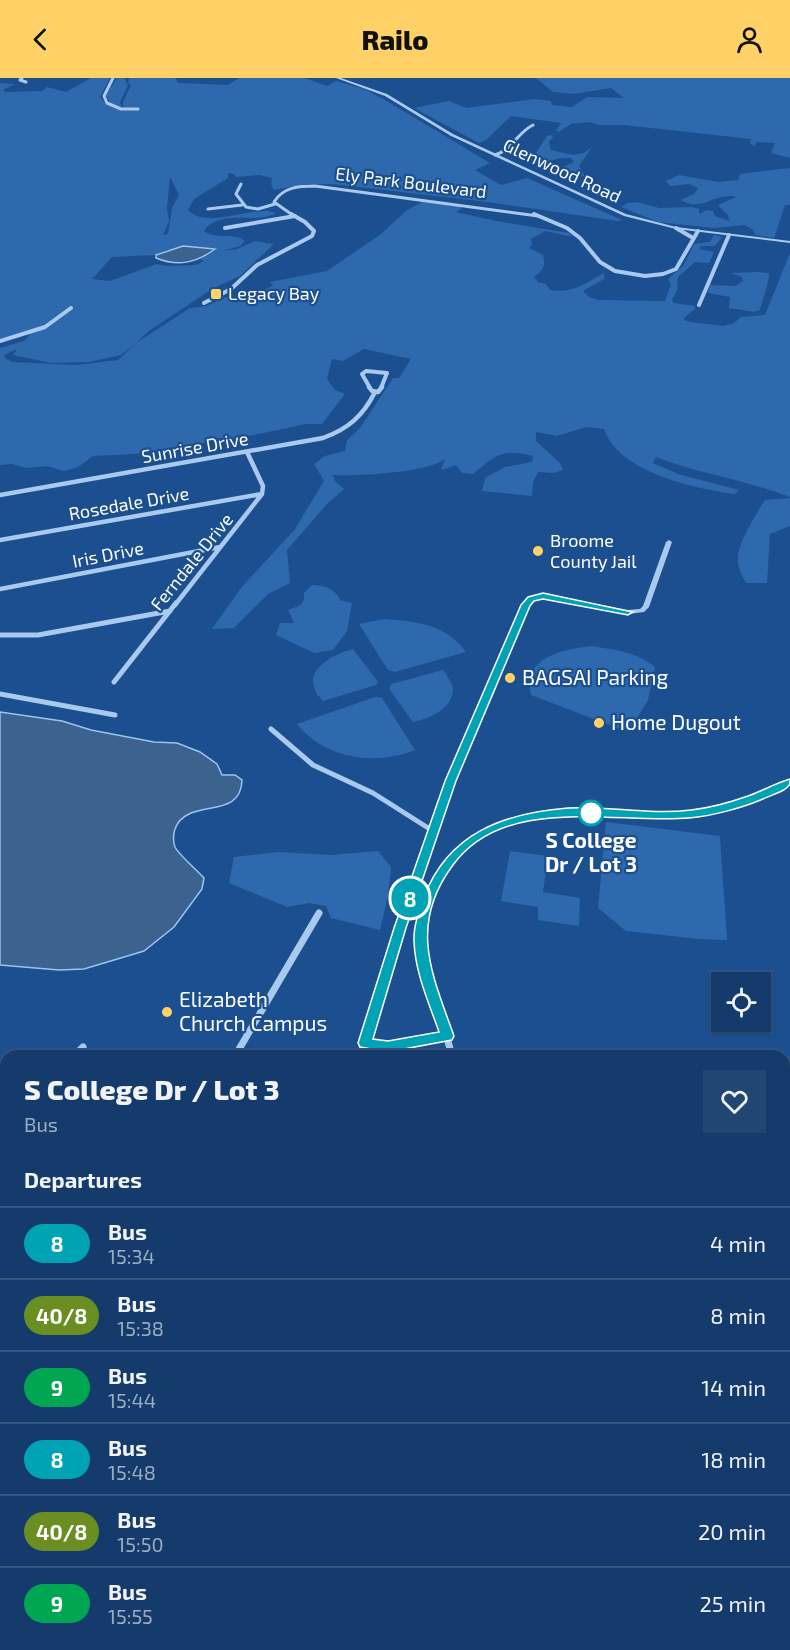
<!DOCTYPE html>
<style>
body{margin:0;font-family:"Exo 2",sans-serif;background:#214673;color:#f1f3f6;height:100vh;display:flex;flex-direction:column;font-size:22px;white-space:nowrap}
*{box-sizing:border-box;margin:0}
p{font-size:20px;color:#9dadc1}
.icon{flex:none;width:33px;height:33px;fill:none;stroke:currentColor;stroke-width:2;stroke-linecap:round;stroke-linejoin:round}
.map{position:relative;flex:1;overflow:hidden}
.drawer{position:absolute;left:0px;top:972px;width:790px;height:600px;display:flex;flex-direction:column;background:#143b6b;border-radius:18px 18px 0 0;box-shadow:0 2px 4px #0004,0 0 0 2px #33557e}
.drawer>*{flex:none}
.badge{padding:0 12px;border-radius:20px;font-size:21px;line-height:39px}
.buttons{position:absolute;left:711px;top:894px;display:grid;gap:12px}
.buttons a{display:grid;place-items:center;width:60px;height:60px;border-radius:0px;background:#143b6b;box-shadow:0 2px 4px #0004,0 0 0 2px #33557e;font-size:30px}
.map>.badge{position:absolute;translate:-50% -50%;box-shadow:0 0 0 3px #fff}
h2{padding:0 24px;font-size:22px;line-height:54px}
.round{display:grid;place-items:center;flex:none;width:63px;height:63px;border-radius:0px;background:#214673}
.overview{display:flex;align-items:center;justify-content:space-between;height:102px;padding:0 24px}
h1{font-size:28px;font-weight:800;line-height:45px}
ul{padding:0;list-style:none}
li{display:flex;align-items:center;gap:18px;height:72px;padding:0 24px;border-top:2px solid #33557e}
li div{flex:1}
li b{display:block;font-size:22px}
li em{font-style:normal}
li .badge{min-width:66px;font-weight:700;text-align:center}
header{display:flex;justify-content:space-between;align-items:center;height:78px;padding:0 24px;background:#ffd166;color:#111;font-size:27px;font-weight:800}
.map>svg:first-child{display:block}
.green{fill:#2e69ad;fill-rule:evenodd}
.water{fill:#3c6290;stroke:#9cc4f0;stroke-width:1.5}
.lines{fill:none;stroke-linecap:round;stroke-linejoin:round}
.minor-far4{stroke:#a9c9ee;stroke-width:3}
.minor-far3{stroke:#a9c9ee;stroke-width:4}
.minor-far2{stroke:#a9c9ee;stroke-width:4.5}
.minor-far1{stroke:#a9c9ee;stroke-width:5}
.minor{stroke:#a9c9ee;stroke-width:7}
.tertiary{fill:#a9c9ee;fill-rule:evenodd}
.primary{fill:#f0f6ff;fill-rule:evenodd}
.motorway{fill:#fff;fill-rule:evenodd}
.line{fill:#00a3b4;stroke:#fff;stroke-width:1.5}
.poi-dot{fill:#ffd166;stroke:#1b4f8f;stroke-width:2}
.stop-dot{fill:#fff;stroke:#00a3b4;stroke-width:3}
.labels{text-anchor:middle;stroke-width:4.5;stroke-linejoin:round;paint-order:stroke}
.far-street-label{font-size:18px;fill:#fff;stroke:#1b4f8f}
.far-poi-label{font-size:18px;fill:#fff;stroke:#1b4f8f;text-anchor:start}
.poi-label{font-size:21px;fill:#fff;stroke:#1b4f8f;text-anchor:start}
.stop-label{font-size:21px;font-weight:bold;fill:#fff;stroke:#1b4f8f}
</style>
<header><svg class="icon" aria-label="back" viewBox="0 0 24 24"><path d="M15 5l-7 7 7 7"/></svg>Railo<svg class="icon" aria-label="person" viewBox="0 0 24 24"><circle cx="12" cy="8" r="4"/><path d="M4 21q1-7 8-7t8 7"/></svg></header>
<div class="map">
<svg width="790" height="1572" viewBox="0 0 790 1572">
<rect width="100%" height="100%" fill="#1b4f8f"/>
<path class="green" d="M 91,0 L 110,0 L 100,19 L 107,26 L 128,33 L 130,33 L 123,29 L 123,24 L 131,7 L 128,5 L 129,0 L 175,0 L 178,5 L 228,7 L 239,0 L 304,0 L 327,8 L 336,3 L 364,11 L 385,22 L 490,85 L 475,92 L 501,107 L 527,100 L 622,142 L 618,143 L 488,124 L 332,106 L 306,106 L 274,112 L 271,106 L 272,100 L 259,97 L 236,99 L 234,96 L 228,95 L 228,100 L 194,121 L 188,132 C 209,153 252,126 276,135 C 256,147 220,130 204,153 C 216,162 234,154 245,163 L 240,168 L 223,173 L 237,171 L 255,163 L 274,166 L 240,198 L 212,211 L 149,253 L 136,265 L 190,230 L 206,228 L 229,218 C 241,223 251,223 264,219 L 263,212 L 273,208 L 270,204 L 327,193 L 381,156 L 407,132 L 424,123 L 461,128 L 461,131 L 456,134 L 496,143 L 569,155 L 573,159 L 545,153 L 531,161 L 532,167 L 529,170 L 543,177 C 546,189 543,192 534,199 L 538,204 L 546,206 L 550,212 C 572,216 586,205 604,195 L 604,201 L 583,213 L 589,219 L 598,222 L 665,223 L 671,206 L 668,201 L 684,187 L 694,166 L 710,164 L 714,157 L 722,159 L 715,168 L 701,168 L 699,171 L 714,174 L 709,185 L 695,184 L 678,199 L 677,212 L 672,222 L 674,225 L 695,228 L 695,231 L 685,239 L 684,242 L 690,244 L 723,248 L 734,245 L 741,239 L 765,237 L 790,175 L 790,419 C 746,402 699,396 656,379 L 653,385 L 678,396 L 739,412 L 735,416 C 695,411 618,394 604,351 L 586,349 L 557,358 L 536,354 L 536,363 L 560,385 L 563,392 L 554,395 L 538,394 L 533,404 L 532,418 L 482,413 L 485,400 L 505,389 L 532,384 L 533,378 C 502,370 496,377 473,396 L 462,395 L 456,387 L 441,392 L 445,381 C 427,395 358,398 333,397 L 335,403 L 344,411 L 328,425 L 287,472 L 290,505 L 268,516 L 234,550 L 212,551 L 241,510 L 295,451 L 324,403 L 314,386 L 325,378 L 345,373 L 347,362 L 360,350 L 393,300 L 399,300 L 411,281 L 364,271 L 343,283 L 332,281 L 327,301 L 335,312 L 345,316 L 322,346 L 306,346 L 240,360 L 218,360 L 191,369 L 154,375 L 93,378 L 78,389 L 64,393 L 47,388 L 26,390 L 12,386 L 0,387 L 0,270 L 24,263 L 35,250 L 0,263 L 0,5 L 15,6 L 3,12 L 5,14 L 42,13 L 47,9 L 66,14 ZM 170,99 L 179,117 L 172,130 L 168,156 L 152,159 L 163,157 L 169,143 L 167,130 ZM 168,172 L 205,178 L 200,181 L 204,183 L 196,187 L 166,188 L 157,186 L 110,203 L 92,201 L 112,179 L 156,177 ZM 135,266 L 118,282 L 76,287 L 13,284 L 6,281 L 4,277 L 17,271 L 13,277 L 51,285 L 89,284 L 121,277 Z
M 117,0 L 124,0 L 128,7 L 120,24 L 122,30 L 110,25 L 106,17 Z
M 536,0 L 790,0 L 790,80 L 771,75 L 775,65 L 756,64 L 755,68 L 750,66 L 751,61 L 624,47 L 599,47 L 590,44 L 571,46 L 559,54 L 556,53 L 561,45 L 511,38 L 486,62 L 479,65 L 414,30 L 449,23 L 466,30 L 535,21 L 551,23 L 552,27 L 572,29 L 587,19 L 624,20 L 611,10 L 573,16 L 553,14 Z
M 552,57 L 553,60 L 549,63 L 551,72 L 573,77 L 584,75 L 592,69 L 579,88 L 585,98 L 574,100 L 544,91 L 559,91 L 574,84 L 571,80 L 560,80 L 533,88 L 530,84 L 547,58 Z
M 790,90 L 790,127 L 785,127 L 774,160 L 755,157 L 753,152 L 745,147 L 714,150 L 658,144 L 621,129 L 627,125 L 637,124 L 659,130 L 692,129 L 699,131 L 699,136 L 707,132 L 713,133 L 715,138 L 729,143 L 728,137 L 718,127 L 736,119 C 717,113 701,135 681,122 L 694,116 L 698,110 L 689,106 L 670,108 L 666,103 L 679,97 L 718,104 L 738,102 L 740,96 Z
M 757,194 L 769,195 C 770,201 762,223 760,232 L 754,234 L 729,230 L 730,219 L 708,215 L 710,207 L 735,208 L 743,203 L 742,199 L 731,195 Z
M 790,420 L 790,448 L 770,456 L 767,505 L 746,505 C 741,496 737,488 738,478 C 739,464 757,434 765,422 Z
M 312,507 C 324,507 336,511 340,522 L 352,525 L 347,553 L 333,572 L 314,575 L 276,557 L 280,545 L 294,545 L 288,532 C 299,528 305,527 304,515 Z
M 384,541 C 415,543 446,546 466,574 L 395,594 L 388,592 L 359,546 Z
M 592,568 C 615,572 637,574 655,589 L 648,622 L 633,647 L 620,651 L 531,617 C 522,578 565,571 592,568 Z
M 353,571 L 378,604 L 376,607 L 323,623 C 321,620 316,616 315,612 C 305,589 337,575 353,571 Z
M 443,592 C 447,598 453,606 453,613 C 451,632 428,641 413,644 L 389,611 L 391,606 Z
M 375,619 L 382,620 L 415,672 C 375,688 325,681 297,646 Z
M 606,744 L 720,758 L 727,862 L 699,861 L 626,853 L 598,830 Z
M 378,773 L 391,789 L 388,818 L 380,852 L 331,840 L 326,828 L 309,825 L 287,829 L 229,805 L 234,779 L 279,774 L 330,777 Z
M 510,773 L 548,778 L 543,814 L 580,820 L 579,848 L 538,842 L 538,829 L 501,823 Z
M 0,1343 L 6,1348 L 6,1566 L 305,1566 L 313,1572 L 0,1572 Z
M 490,1566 L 723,1566 L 729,1572 L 499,1572 Z"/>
<path class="water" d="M 183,168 L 215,171 C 196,185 178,189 156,180 L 156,177 Z
M 0,634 L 62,643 L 91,652 L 154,664 L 177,665 L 200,674 L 217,686 L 222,697 L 235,697 L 242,702 C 241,744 187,718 175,751 C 173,756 173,764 175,769 C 179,777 197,792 204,800 L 202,811 L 174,849 L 144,873 L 84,891 L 59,892 L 0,887 Z"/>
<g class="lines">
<path class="minor-far4" d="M 22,0 L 20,2 L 26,4
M 113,0 L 104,18 L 107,25 L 121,31 L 138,31
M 495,77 C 512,72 518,54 533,47
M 241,106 L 236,116 L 246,129 L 258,131 L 275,126
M 208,131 L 242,127
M 294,138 L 274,124 C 283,109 299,108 315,108 L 538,138"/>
<path class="minor-far3" d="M 534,136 L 567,150 L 580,160 L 600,184 L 615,193 L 645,198 L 663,196 L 676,191 L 698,153
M 225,150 L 295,138
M 676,150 L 693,160
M 204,225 L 231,211 L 257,187 L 312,158 L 314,153 L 305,144 L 291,136
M 699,227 L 729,157
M 0,263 L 45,249 L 71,230
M 370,310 L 362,296 L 366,293 L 387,295 L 381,310"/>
<path class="minor-far2" d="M 369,309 L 372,313 L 378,314 L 382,309
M 0,417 L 323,360 C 348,351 363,338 375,314
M 0,462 L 262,416
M 0,511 L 220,469
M 175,527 L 262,416 L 263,408 L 247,374"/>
<path class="minor-far1" d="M 0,557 L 38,557 L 170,533
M 114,604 L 176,525
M 0,616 L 115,637
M 271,651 L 313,687 L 373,715 L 433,753
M 437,799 C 443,790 450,783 458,775 C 521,715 612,744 690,736 C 725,733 758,719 790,705"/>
<path class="minor" d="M 438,798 C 400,868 435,910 452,978
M 365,965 L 398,968 L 447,958
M 74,978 L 83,969
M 235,978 L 319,835"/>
<path class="tertiary" d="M 336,0 L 341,0 L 387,16 L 453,56 L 626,136 L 676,149 L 790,163 L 790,165 L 676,151 L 624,138 L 451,58 L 385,18 Z
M 669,462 L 672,464 L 649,529 L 644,534 L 628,536 L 543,520 L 533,522 L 529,527 L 454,703 L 404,851 L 370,965 L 368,978 L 358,978 L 360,965 L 396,851 L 446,703 L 523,527 L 529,520 L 543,516 L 628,532 L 640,531 L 643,528 L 666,464 Z"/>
<path class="primary" d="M 0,1000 L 6,1002 L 6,1014 L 0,1012 Z
M 784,1419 L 790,1422 L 790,1438 L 784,1436 Z"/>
<path class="motorway" d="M 0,1250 L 6,1252 L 6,1271 L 0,1269 Z
M 0,1315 L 6,1317 L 6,1335 L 0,1333 Z
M 332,1566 L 357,1566 L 360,1572 L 335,1572 Z
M 444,1566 L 470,1566 L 473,1572 L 447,1572 Z"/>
</g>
<path class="line" d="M 543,515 L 633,534 L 628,537 L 543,521 L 534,523 L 530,528 L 456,703 L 406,850 L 373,961 L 388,963 L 439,954 C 429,925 415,895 414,863 C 413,849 419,832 424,819 C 448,755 504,735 568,730 C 609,728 650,737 691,732 C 709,730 731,724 748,718 C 762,713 776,705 790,701 L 790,705 C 788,713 773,716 763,721 C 742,730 712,738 689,740 C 614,746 505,716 453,787 C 408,847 432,896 454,958 L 452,962 L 388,974 L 360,969 L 358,965 L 394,850 L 445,703 L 521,527 L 528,519 Z"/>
<g class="poi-dot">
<rect x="210" y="210" width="12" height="12" rx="3"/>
<circle cx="538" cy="473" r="6"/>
<circle cx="510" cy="600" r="6"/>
<circle cx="599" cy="645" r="6"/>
<circle cx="167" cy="934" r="6"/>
</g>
<circle class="stop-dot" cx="591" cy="735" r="12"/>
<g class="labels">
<g class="far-street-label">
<text transform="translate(562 93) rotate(25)" y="6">Glenwood Road</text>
<text transform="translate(411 105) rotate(7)" y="6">Ely Park Boulevard</text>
<text transform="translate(195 370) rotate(-10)" y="6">Sunrise Drive</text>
<text transform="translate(129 426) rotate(-10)" y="6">Rosedale Drive</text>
<text transform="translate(108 477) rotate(-11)" y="6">Iris Drive</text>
<text transform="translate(192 484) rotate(-51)" y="6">Ferndale Drive</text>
</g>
<g class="far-poi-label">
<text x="228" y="222">Legacy Bay</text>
<text x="550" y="469">Broome<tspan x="550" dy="21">County Jail</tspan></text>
</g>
<g class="poi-label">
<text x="522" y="607">BAGSAI Parking</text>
<text x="611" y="652">Home Dugout</text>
<text x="179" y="929">Elizabeth<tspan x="179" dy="24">Church Campus</tspan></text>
</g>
<g class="stop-label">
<text x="591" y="770">S College<tspan x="591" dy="24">Dr / Lot 3</tspan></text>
</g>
</g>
</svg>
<div class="buttons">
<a><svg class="icon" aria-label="locate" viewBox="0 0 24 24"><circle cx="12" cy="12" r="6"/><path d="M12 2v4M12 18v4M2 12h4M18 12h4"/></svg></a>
</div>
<b class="badge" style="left:410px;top:820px;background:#00a3b4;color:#fff">8</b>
<section class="drawer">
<div class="overview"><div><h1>S College Dr / Lot 3</h1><p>Bus</p></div><a class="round"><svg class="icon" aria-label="heart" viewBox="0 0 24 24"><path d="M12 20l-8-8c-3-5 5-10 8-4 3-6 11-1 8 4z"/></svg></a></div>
<h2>Departures</h2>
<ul>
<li><span class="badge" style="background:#00a3b4;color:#fff">8</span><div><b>Bus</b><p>15:34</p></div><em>4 min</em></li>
<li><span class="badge" style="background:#6b8e23;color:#fff">40/8</span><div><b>Bus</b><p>15:38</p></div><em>8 min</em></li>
<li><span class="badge" style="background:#00a651;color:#fff">9</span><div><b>Bus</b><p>15:44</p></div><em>14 min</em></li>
<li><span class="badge" style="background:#00a3b4;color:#fff">8</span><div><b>Bus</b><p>15:48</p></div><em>18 min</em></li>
<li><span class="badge" style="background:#6b8e23;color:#fff">40/8</span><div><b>Bus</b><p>15:50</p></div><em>20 min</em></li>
<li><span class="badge" style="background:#00a651;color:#fff">9</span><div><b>Bus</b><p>15:55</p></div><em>25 min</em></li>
</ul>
</section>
</div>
